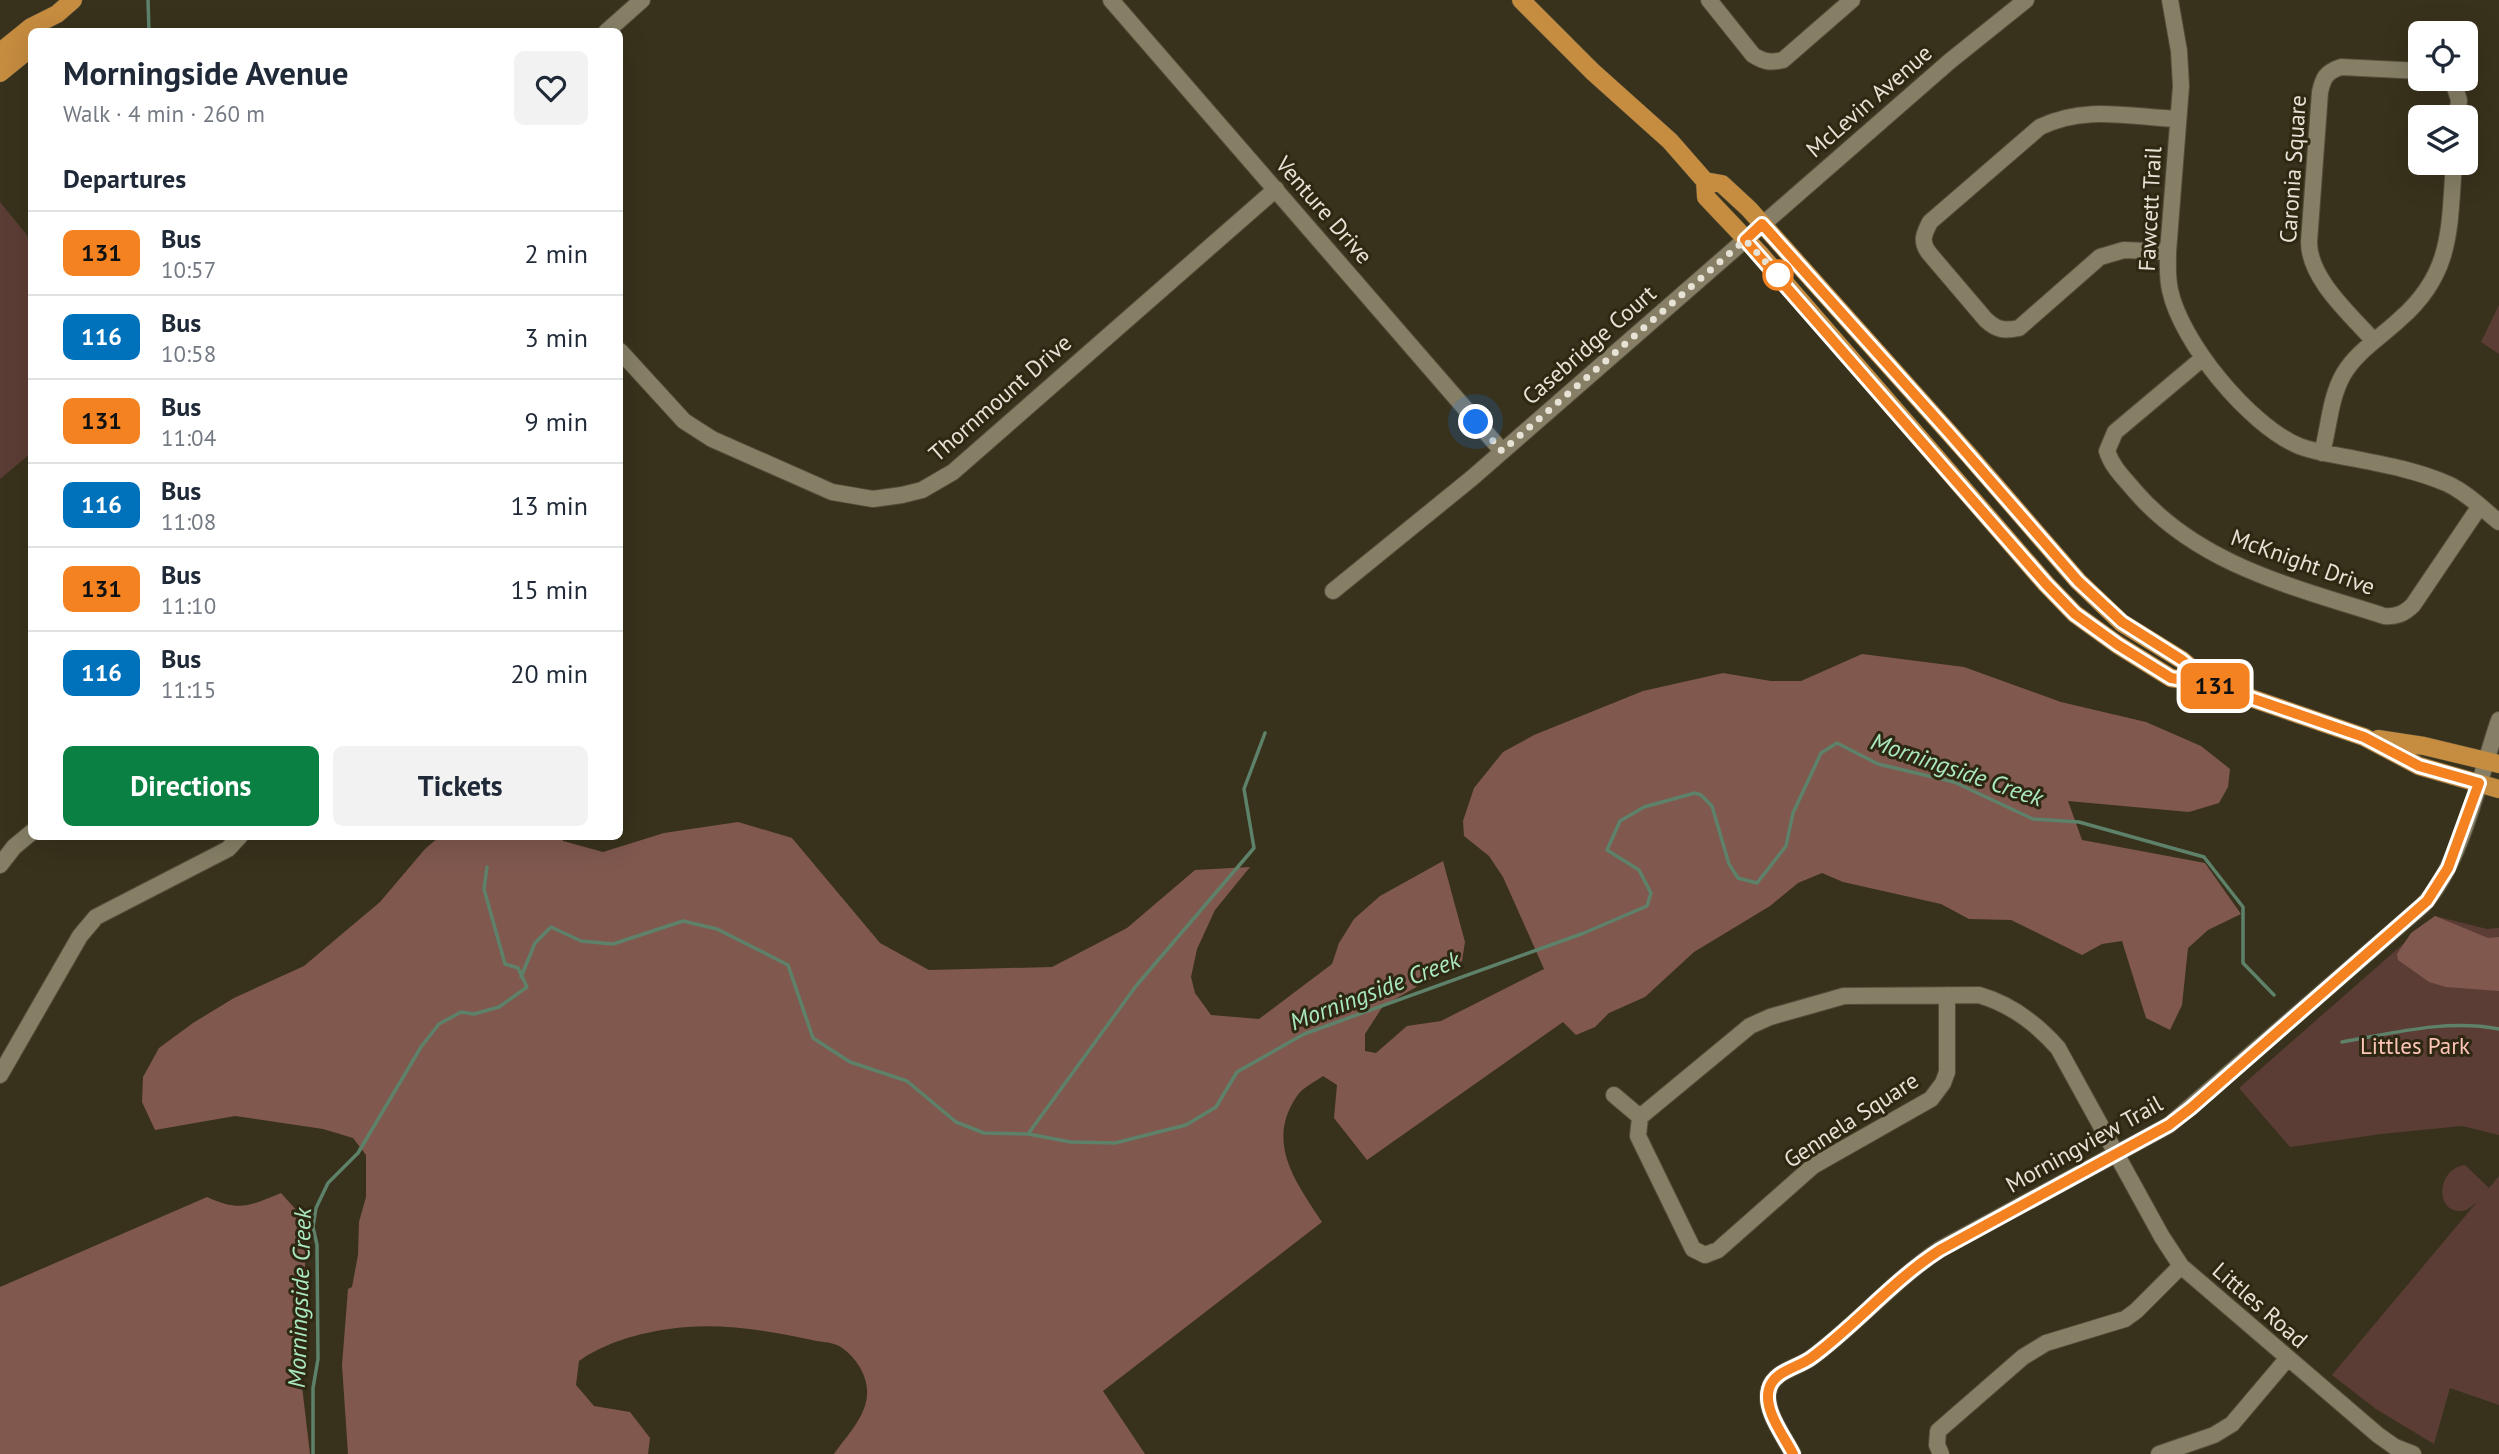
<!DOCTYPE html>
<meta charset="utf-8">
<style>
body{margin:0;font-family:"PT Sans",sans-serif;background:#f2f2f3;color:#1f2937;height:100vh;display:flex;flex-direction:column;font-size:26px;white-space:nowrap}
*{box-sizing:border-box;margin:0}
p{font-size:23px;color:#747a83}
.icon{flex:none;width:38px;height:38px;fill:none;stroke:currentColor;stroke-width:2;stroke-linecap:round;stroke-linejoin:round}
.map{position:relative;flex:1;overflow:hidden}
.drawer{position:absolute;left:28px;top:28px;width:595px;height:812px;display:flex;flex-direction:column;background:#fff;border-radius:10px;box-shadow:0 7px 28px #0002}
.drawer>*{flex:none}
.badge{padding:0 14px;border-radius:10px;font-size:24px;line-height:46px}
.controls{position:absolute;left:2408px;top:21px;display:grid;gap:14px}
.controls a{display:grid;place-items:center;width:70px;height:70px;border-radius:10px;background:#fff;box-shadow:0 7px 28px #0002;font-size:35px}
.you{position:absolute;width:35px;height:35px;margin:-18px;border:5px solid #fff;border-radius:50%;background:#1a73e8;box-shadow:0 0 0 10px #1a73e833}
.map>.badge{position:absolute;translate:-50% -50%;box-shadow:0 0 0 4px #fff}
h2{padding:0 35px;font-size:26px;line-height:63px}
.round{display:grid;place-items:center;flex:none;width:74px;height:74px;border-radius:10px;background:#f2f2f3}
.overview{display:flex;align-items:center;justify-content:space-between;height:119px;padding:0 35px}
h1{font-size:33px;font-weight:700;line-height:52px}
.button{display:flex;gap:14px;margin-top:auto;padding:14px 35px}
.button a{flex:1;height:80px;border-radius:10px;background:#0b8043;color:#fff;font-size:28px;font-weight:700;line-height:80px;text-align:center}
.button a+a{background:#f2f2f3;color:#1f2937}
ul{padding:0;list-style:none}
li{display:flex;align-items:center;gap:21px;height:84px;padding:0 35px;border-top:2px solid #e0e1e3}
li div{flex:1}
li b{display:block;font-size:26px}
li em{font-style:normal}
li .badge{min-width:77px;font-weight:700;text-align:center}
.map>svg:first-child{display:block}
.green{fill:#5c3d35}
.forest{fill:#80584e}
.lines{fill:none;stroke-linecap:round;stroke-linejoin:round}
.stream{stroke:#5d8169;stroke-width:3.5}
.minor-casing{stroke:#534e3a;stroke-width:18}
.major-casing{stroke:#534e3a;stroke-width:19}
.minor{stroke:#867f66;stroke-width:16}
.major{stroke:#c68c3f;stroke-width:18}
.line-casing{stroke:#fff;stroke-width:16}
.line{stroke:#f58220;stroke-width:10}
.walk{stroke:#e6e2d5;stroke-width:7;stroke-dasharray:0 12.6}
.stop-dot{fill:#fff;stroke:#f58220;stroke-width:3.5}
.labels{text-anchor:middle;stroke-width:6;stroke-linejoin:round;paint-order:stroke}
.street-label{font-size:23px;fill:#e6e2d5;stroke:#2e2812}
.park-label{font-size:23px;fill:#fec5b6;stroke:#2e2812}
.water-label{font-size:24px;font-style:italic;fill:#abe9bf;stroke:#2e2812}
</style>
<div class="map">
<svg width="2499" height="1454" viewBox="0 0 2499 1454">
<rect width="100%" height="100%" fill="#38321c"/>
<path class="green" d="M 0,202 L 31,240 L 31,453 L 0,479 Z
M 2499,305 L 2499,354 L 2481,342 Z
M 2435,916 L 2487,929 L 2499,928 L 2499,1135 L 2462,1126 L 2381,1134 L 2290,1147 L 2239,1088 Z
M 2465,1165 L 2489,1188 L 2499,1176 L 2499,1405 L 2450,1388 L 2434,1444 L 2376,1409 L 2332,1375 L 2477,1202 C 2473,1205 2467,1212 2459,1211 C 2434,1210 2438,1168 2465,1165 Z"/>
<path class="forest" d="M 1862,654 L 1964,667 L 2061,702 L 2146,722 L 2201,746 L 2230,769 L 2228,787 L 2219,803 L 2189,812 L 2068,801 L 2082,840 L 2205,863 L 2241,914 L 2208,930 L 2188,948 L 2182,1005 L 2170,1030 L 2146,1018 L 2122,941 L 2102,944 L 2082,955 L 2011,920 L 1969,919 L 1941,904 L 1843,882 L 1822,873 L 1798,883 L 1770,906 L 1694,952 L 1645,997 L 1609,1013 L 1595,1027 L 1576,1035 L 1563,1022 L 1367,1160 L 1334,1118 L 1337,1085 L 1323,1076 C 1315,1082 1302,1088 1297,1096 C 1265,1142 1296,1183 1322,1222 L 1103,1391 L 1145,1454 L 834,1454 C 847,1435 869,1414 867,1389 C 866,1372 853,1354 839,1346 C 832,1342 820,1342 812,1340 C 767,1330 715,1322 669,1329 C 639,1333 604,1343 579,1361 L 576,1385 L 594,1406 L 630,1412 L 650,1438 L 648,1454 L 348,1454 L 342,1365 L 348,1289 L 352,1287 L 358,1255 L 359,1222 L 366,1197 L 366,1155 L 353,1138 L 323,1129 L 235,1116 L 155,1130 L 142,1102 L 143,1077 L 159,1048 L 193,1023 L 234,998 L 304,966 L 380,902 L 425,849 L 439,837 L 563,837 L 563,841 L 603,852 L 664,833 L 738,822 L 792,838 L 880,943 L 929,970 L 1052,967 L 1127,928 L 1195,870 L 1250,867 L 1215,910 L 1197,949 L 1191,977 L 1195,993 L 1211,1015 L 1259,1019 L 1332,964 L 1339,943 L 1354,919 L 1380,896 L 1443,861 L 1465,942 L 1462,961 L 1383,1006 L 1365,1034 L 1365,1051 L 1376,1053 L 1407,1026 L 1441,1021 L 1544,969 L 1503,877 L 1489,856 L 1464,836 L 1463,821 L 1474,788 L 1503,752 L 1534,735 L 1643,691 L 1723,673 L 1771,681 L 1801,681 Z
M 2435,916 L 2488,938 L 2499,937 L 2499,991 L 2446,987 L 2429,982 L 2398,960 L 2397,954 L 2411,933 Z
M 281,1193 L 298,1212 L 306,1255 L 297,1344 L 310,1454 L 0,1454 L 0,1287 L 207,1197 C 240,1212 249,1206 281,1193 Z"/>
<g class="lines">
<path class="stream" d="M 148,0 L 149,32
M 521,977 L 535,943 L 551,927 L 581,941 L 613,944 L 683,921 L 717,929 L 788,965 L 813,1038 L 850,1062 L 907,1081 L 956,1122 L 984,1133 L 1028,1134 L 1071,1142 L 1115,1143 L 1186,1125 L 1216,1107 L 1237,1072 L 1304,1034 L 1584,933 L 1647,906 L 1651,893 L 1639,870 L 1607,850 L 1620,821 L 1644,807 L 1695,793 L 1701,795 L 1712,806 L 1729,864 L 1738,878 L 1757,883 L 1786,846 L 1793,813 L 1821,753 L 1837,743 L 1878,764 L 1954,782 L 2033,819 L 2079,822 L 2204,857 L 2243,907 L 2243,963 L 2274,995
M 2342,1042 C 2394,1033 2446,1019 2499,1029
M 1028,1134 L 1136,986 L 1254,848 L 1244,789 L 1265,733
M 313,1454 L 313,1388 L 318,1359 L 317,1245 L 313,1227 L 316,1208 L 328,1183 L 358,1153 L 421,1047 L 439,1024 L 461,1012 L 474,1014 L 499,1007 L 527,987 L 518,968 L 505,964 L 484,889 L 487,867"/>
<defs>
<path id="minor" d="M 1111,0 L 1502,451
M 1709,0 L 1753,55 C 1764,62 1771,63 1783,60 L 1852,0
M 2170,0 L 2179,51 L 2181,86 L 2168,252 C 2168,265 2167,277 2170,290 C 2181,342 2249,425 2299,446 C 2317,453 2337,455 2356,459 C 2387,465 2418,471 2448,484 C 2467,493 2483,509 2499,522
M 606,32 L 642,0
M 2452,79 L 2459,100 L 2457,117
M 2168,252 L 2124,250 L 2100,257 L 2019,328 C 2004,331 1997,330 1986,320 L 1929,253 C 1920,241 1924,234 1930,222 L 2040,127 C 2085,105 2130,117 2178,119
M 2374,341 C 2351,315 2309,279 2309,242 L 2320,92 C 2323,78 2326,72 2341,67 L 2420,71
M 620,351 L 684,421 L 712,439 L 832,492 L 873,499 L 902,495 L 922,490 L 953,472 L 1276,189
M 2203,358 L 2115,432 L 2107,451 C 2112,467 2124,478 2134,490 C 2198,565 2294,587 2384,616 C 2396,617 2404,614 2413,605 L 2480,506
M 2322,453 C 2329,427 2330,398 2343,375 C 2356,352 2381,337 2400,319 C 2453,273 2449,228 2454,163
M 1333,591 L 1472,478 L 1950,61 L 2026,0
M 0,865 L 14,847 L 32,832
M 1947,995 L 1947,1072 L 1943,1083 L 1931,1099 L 1813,1166 L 1718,1250 L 1705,1255 L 1693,1249 L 1638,1136 L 1640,1117 L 1750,1026 L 1770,1017 L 1844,996 L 1979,995 C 2010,1004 2036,1023 2058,1048 L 2162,1237 L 2181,1266 L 2378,1435 L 2395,1447 L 2413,1454
M 0,1075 L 80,936 L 96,917 L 228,849 L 240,836
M 1614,1095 L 1640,1117
M 1793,1454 C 1784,1436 1763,1410 1769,1389 C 1774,1371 1797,1368 1811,1358 C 1856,1325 1893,1281 1940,1249 L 2169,1125 L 2422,906 C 2462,864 2480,775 2499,720
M 1941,1454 L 1937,1445 L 1938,1431 L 2023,1357 L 2046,1343 L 2125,1319 L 2136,1311 L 2181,1266
M 2159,1454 L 2214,1435 L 2232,1424 L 2287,1359"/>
<path id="major" d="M 1521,0 L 1593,72 L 1670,141 L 1705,181 L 1722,184 L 1749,209 L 1968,454 L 2078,581 L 2122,623 L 2182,660 L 2210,684
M 0,52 L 31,27 L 57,14 L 73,0
M 0,73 L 32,47
M 1705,181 L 1706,197 L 1760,254 L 2046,584 L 2075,614 L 2118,645 L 2171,678 L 2210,684 L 2364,737 L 2419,766 L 2499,789
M 2378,739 L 2424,746 L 2499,764"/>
</defs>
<use href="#minor" class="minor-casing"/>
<use href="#major" class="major-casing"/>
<use href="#minor" class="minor"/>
<use href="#major" class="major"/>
</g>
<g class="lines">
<defs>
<path id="line" d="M 1793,1454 C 1784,1436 1763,1410 1769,1389 C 1774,1371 1797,1368 1811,1358 C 1856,1325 1893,1280 1940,1250 L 2169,1125 L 2191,1108 L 2427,901 L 2448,868 L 2479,783 L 2419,766 L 2364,737 L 2210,684 L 2171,678 L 2118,645 L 2075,614 L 2046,584 L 1745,240 L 1762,224 L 1950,434 L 2078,581 L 2122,622 L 2182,660 L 2196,672"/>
</defs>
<use href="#line" class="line-casing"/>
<use href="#line" class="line"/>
<path class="walk" d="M 1476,422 L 1502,451 L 1745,240 L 1778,275"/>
</g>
<circle class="stop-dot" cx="1778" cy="275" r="14"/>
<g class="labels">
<g class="street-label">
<text transform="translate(1869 101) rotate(-41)" y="8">McLevin Avenue</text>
<text transform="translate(2293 169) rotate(-86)" y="8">Caronia Square</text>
<text transform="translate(2150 209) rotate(-87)" y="8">Fawcett Trail</text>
<text transform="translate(1324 210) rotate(49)" y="8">Venture Drive</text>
<text transform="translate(1589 345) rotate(-41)" y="8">Casebridge Court</text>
<text transform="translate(1000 398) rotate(-41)" y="8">Thornmount Drive</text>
<text transform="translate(2303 562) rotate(20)" y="8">McKnight Drive</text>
<text transform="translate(1851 1120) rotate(-33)" y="8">Gennela Square</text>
<text transform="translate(2084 1144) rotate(-29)" y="8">Morningview Trail</text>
<text transform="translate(2260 1305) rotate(41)" y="8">Littles Road</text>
</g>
<g class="park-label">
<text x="2415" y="1054">Littles Park</text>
</g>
<g class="water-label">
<text transform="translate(1957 770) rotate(19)" y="8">Morningside Creek</text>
<text transform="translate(1375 991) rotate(-21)" y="8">Morningside Creek</text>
<text transform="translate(300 1298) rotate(-88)" y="8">Morningside Creek</text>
</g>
</g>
</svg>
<div class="controls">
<a><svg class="icon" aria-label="locate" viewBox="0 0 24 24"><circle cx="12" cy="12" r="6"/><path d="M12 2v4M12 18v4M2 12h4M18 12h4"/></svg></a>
<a><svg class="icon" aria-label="layers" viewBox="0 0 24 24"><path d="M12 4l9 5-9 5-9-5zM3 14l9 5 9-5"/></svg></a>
</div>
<div class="you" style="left:1476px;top:422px"></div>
<b class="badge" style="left:2215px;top:686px;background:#f58220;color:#111">131</b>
<section class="drawer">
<div class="overview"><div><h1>Morningside Avenue</h1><p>Walk · 4 min · 260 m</p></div><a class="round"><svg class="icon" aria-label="heart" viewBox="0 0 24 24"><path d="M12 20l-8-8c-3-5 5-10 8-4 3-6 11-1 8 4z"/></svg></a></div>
<h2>Departures</h2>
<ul>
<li><span class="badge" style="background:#f58220;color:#111">131</span><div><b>Bus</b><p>10:57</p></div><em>2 min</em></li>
<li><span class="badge" style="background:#0072bc;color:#fff">116</span><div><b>Bus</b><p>10:58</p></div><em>3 min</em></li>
<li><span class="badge" style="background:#f58220;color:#111">131</span><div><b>Bus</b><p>11:04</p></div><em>9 min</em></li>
<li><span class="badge" style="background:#0072bc;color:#fff">116</span><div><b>Bus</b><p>11:08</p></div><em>13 min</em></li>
<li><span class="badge" style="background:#f58220;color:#111">131</span><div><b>Bus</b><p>11:10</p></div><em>15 min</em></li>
<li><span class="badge" style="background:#0072bc;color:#fff">116</span><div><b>Bus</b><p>11:15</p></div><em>20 min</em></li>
</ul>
<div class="button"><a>Directions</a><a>Tickets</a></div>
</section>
</div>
